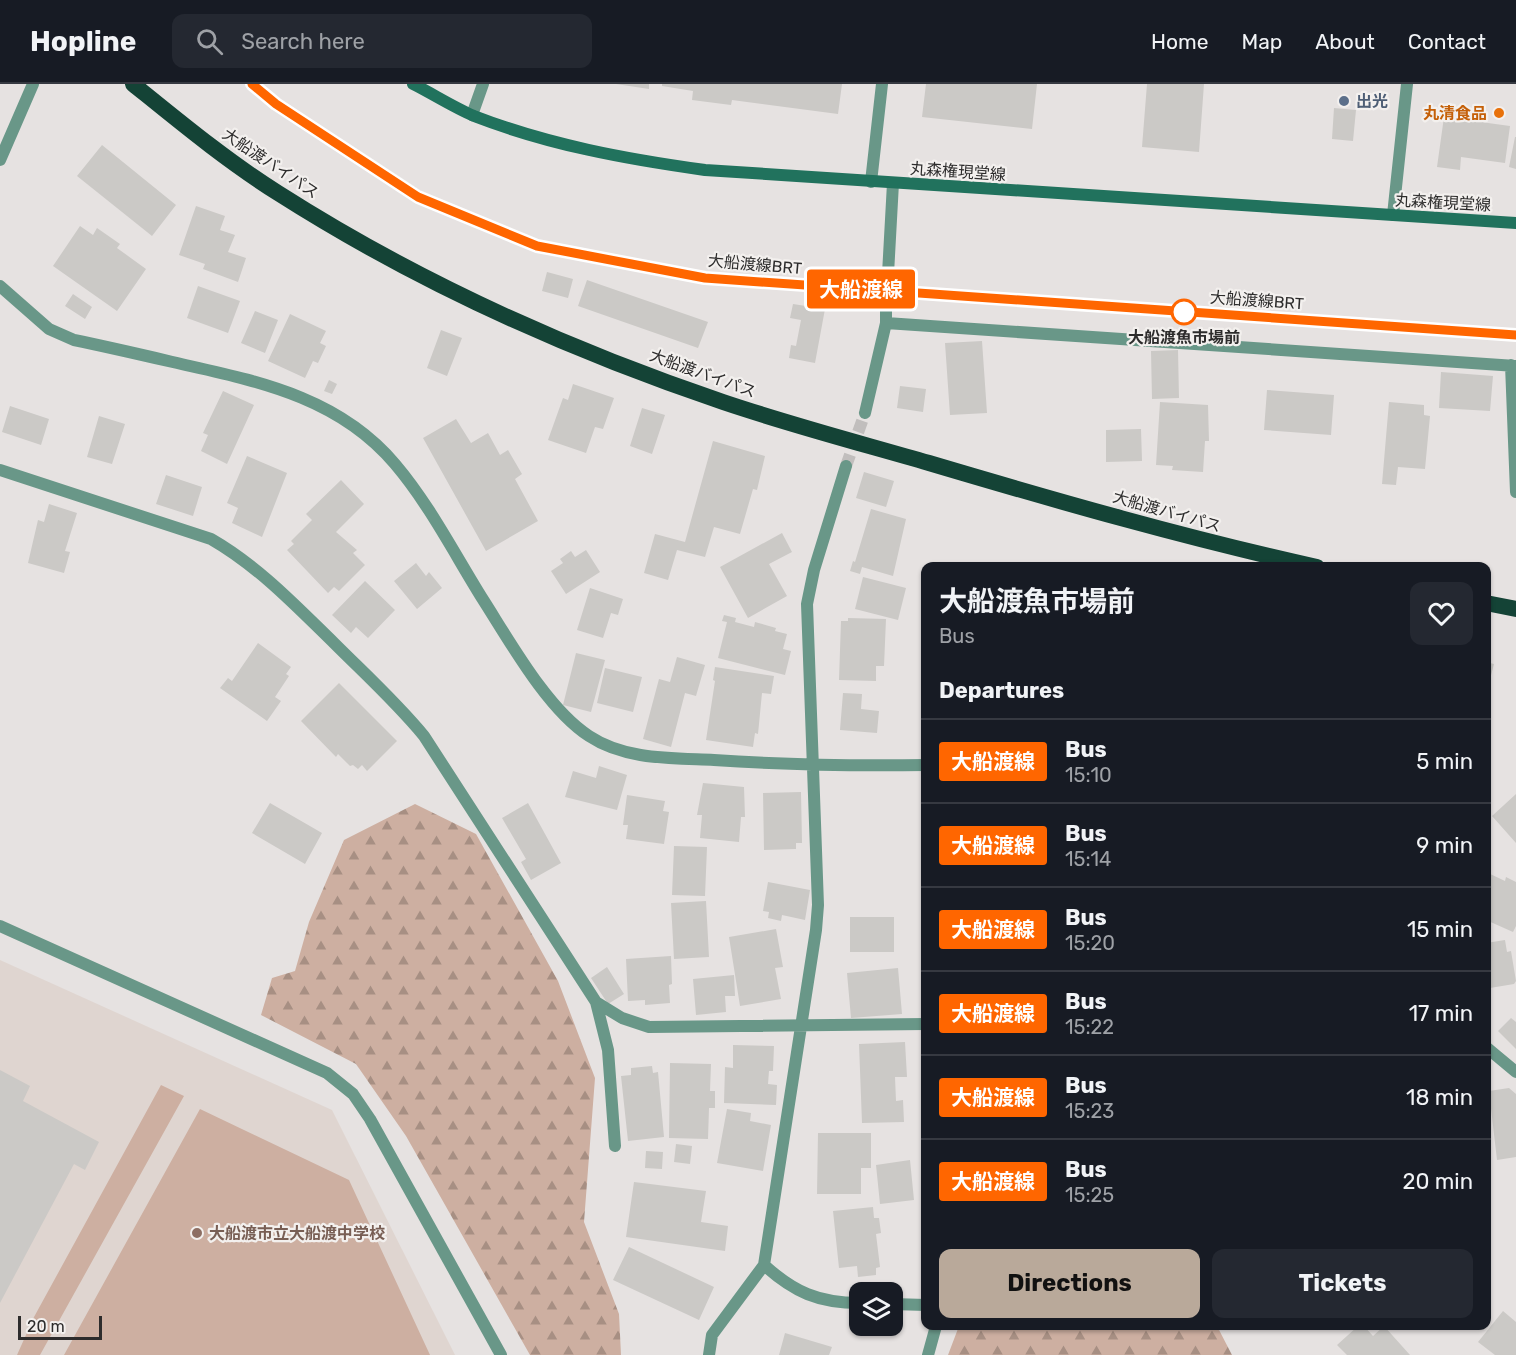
<!DOCTYPE html>
<meta charset="utf-8">
<style>
body{margin:0;font-family:Rubik,"Noto Sans JP",sans-serif;background:#242831;color:#f1f3f6;height:100vh;display:flex;flex-direction:column;font-size:22px;white-space:nowrap}
*{box-sizing:border-box;margin:0}
p{font-size:20px;color:#9ea1a6}
.icon{flex:none;width:33px;height:33px;fill:none;stroke:currentColor;stroke-width:2;stroke-linecap:round;stroke-linejoin:round}
.map{position:relative;flex:1;overflow:hidden}
.side{position:absolute;left:921px;top:478px;width:570px;height:768px;display:flex;flex-direction:column;background:#171b24;border-radius:12px;box-shadow:0 2px 4px #0004}
.side>*{flex:none}
.badge{padding:0 12px;border-radius:4px;font-size:21px;line-height:39px}
.fabs{position:absolute;left:849px;top:1198px;display:grid;gap:12px}
.fabs a{display:grid;place-items:center;width:54px;height:54px;border-radius:12px;background:#171b24;box-shadow:0 2px 4px #0004;font-size:30px}
.scale{position:absolute;left:18px;bottom:15px;width:84px;box-sizing:border-box;padding-left:6px;border:3px solid #2d2c2c;border-top:0;font-size:16px;line-height:21px;white-space:nowrap;color:#2d2c2c;-webkit-text-stroke:4px #f3f0ee;paint-order:stroke}
.map>.badge{position:absolute;translate:-50% -50%;box-shadow:0 0 0 3px #fff}
h2{padding:0 18px;font-size:22px;line-height:54px}
.round{display:grid;place-items:center;flex:none;width:63px;height:63px;border-radius:12px;background:#242831}
.head{display:flex;align-items:center;justify-content:space-between;height:102px;padding:0 18px}
h1{font-size:28px;font-weight:700;line-height:45px}
.cta{display:flex;gap:12px;margin-top:auto;padding:12px 18px}
.cta a{flex:1;height:69px;border-radius:12px;background:#b9a99a;color:#111;font-size:24px;font-weight:700;line-height:69px;text-align:center}
.cta a+a{background:#242831;color:#f1f3f6}
ul{padding:0;list-style:none}
li{display:flex;align-items:center;gap:18px;height:84px;padding:0 18px;border-top:2px solid #363941}
li div{flex:1}
li b{display:block;font-size:22px}
li em{font-style:normal}
li .badge{min-width:66px;font-weight:700;text-align:center}
header{display:flex;align-items:center;gap:36px;box-sizing:border-box;height:84px;padding:0 30px;background:#171b24;border-bottom:2px solid #363941}
header strong{font-size:28px}
nav{display:flex;gap:33px;margin-inline-start:auto;font-size:21px}
.search{width:420px;height:54px;background:#242831;display:flex;align-items:center;gap:15px;box-sizing:border-box;padding:0 21px;border-radius:12px;color:#9ea1a6;font-size:22px}
.map>svg:first-child{display:block}
.built{fill:#dfd5d0}
.green{fill:#cdafa1}
.forest{fill:url(#forest-firs)}
.building{fill:#cbc9c6}
.lines{fill:none;stroke-linecap:round;stroke-linejoin:round}
.minor-tunnel{stroke:#c1bebd;stroke-width:12;stroke-dasharray:12 6;stroke-linecap:butt}
.service{stroke:#699788;stroke-width:12}
.minor{stroke:#699788;stroke-width:12}
.tertiary{stroke:#699788;stroke-width:12}
.secondary{stroke:#21725d;stroke-width:12}
.trunk{stroke:#144336;stroke-width:16}
.line-casing{stroke:#fff;stroke-width:14}
.line{stroke:#f60;stroke-width:9}
.service-dot{fill:#5c6f8a;stroke:#f3f0ee;stroke-width:2}
.food-dot{fill:#e8710a;stroke:#f3f0ee;stroke-width:2}
.stop-dot{fill:#fff;stroke:#f60;stroke-width:3}
.education-dot{fill:#8d6e63;stroke:#f3f0ee;stroke-width:2}
.labels{text-anchor:middle;stroke-width:4.5;stroke-linejoin:round;paint-order:stroke}
.service-label{font-size:16px;font-weight:bold;fill:#4e5e75;stroke:#f3f0ee;text-anchor:start}
.food-label{font-size:16px;font-weight:bold;fill:#c56008;stroke:#f3f0ee;text-anchor:end}
.street-label{font-size:16px;fill:#2d2c2c;stroke:#f3f0ee}
.stop-label{font-size:16px;font-weight:bold;fill:#2d2c2c;stroke:#f3f0ee}
.education-label{font-size:16px;font-weight:bold;fill:#785e54;stroke:#f3f0ee;text-anchor:start}
</style>
<header>
<strong>Hopline</strong>
<div class="search"><svg class="icon" aria-label="search" viewBox="0 0 24 24"><circle cx="10" cy="10" r="6"/><path d="M15 15l6 6"/></svg>Search here</div>
<nav><a>Home</a><a>Map</a><a>About</a><a>Contact</a></nav>
</header>
<div class="map">
<svg width="1516" height="1271" viewBox="0 0 1516 1271">
<defs>
<pattern id="forest-firs" width="22" height="20" patternUnits="userSpaceOnUse" patternTransform="scale(1.5)"><rect width="22" height="20" fill="#cdafa1"/><path d="M5 1l3.5 6h-7zM16 11l3.5 6h-7z" fill="#a78f83"/></pattern>
</defs>
<rect width="100%" height="100%" fill="#e6e2e1"/>
<path class="built" d="M 0,876 L 332,1026 L 455,1271 L 0,1271 Z"/>
<path class="green" d="M 161,1001 L 184,1012 L 40,1271 L 17,1271 L 34,1233 Z
M 200,1025 L 349,1096 L 430,1271 L 64,1271 Z"/>
<path class="forest" d="M 415,720 L 476,750 L 558,897 L 595,994 L 584,1138 L 619,1230 L 621,1271 L 530,1271 L 406,1052 L 356,980 L 261,931 L 272,894 L 295,887 L 309,838 L 344,756 Z
M 959,1242 L 1217,1242 L 1232,1271 L 948,1271 Z"/>
<path class="building" d="M 616,0 L 649,0 L 649,5 Z
M 662,0 L 842,0 L 838,30 L 732,16 L 731,21 L 692,16 L 693,7 L 662,2 Z
M 926,0 L 1037,0 L 1032,45 L 922,33 Z
M 1147,0 L 1204,0 L 1199,68 L 1142,63 Z
M 1334,24 L 1356,26 L 1353,57 L 1332,55 Z
M 1444,33 L 1510,42 L 1505,79 L 1461,73 L 1460,86 L 1437,83 Z
M 1515,53 L 1516,53 L 1516,85 L 1509,83 Z
M 102,61 L 176,121 L 152,152 L 77,92 Z
M 196,122 L 225,132 L 220,146 L 235,151 L 228,168 L 246,174 L 238,198 L 203,185 L 205,180 L 179,171 Z
M 80,142 L 93,151 L 97,144 L 120,160 L 117,164 L 146,185 L 117,227 L 53,182 Z
M 547,188 L 573,195 L 568,214 L 542,207 Z
M 587,196 L 708,238 L 698,264 L 578,222 Z
M 198,202 L 240,217 L 228,249 L 187,234 Z
M 73,210 L 92,223 L 85,235 L 65,222 Z
M 793,220 L 825,225 L 815,279 L 789,274 L 791,261 L 796,262 L 801,236 L 790,234 Z
M 255,227 L 278,236 L 265,269 L 241,259 Z
M 290,230 L 326,247 L 320,259 L 326,262 L 318,279 L 313,277 L 305,294 L 268,277 Z
M 441,246 L 462,254 L 447,292 L 427,284 Z
M 982,257 L 987,329 L 950,331 L 945,259 Z
M 1178,266 L 1179,314 L 1152,315 L 1151,267 Z
M 1441,288 L 1493,292 L 1490,327 L 1439,324 Z
M 329,296 L 337,300 L 332,310 L 324,307 Z
M 573,300 L 614,314 L 603,345 L 595,343 L 586,369 L 548,356 L 563,314 L 568,316 Z
M 900,302 L 926,305 L 923,328 L 897,324 Z
M 1267,306 L 1334,311 L 1331,351 L 1264,346 Z
M 223,307 L 254,321 L 227,380 L 201,367 L 208,351 L 203,349 Z
M 1160,318 L 1208,321 L 1209,357 L 1205,357 L 1203,388 L 1172,386 L 1173,382 L 1156,381 Z
M 1389,318 L 1424,321 L 1424,331 L 1430,332 L 1425,385 L 1398,383 L 1396,401 L 1382,400 Z
M 10,322 L 49,335 L 41,361 L 2,348 Z
M 642,324 L 665,331 L 652,370 L 630,362 Z
M 99,332 L 125,340 L 112,380 L 87,373 Z
M 456,335 L 471,359 L 488,349 L 500,371 L 508,366 L 522,390 L 515,395 L 538,437 L 486,467 L 423,354 Z
M 1141,345 L 1142,377 L 1106,378 L 1106,346 Z
M 713,357 L 765,372 L 757,406 L 753,405 L 740,450 L 714,443 L 705,473 L 677,466 L 668,496 L 644,489 L 655,450 L 685,458 Z
M 247,372 L 287,389 L 262,453 L 232,439 L 238,424 L 227,419 Z
M 864,388 L 894,397 L 886,423 L 856,414 Z
M 166,391 L 202,403 L 193,432 L 156,420 Z
M 341,396 L 364,420 L 336,448 L 357,466 L 353,469 L 365,481 L 339,507 L 334,503 L 328,509 L 287,466 L 294,460 L 291,457 L 312,436 L 306,430 Z
M 49,420 L 77,429 L 65,467 L 70,468 L 64,489 L 28,479 L 38,436 L 44,438 Z
M 871,425 L 906,435 L 893,492 L 862,483 L 860,490 L 850,487 L 853,477 L 855,478 Z
M 782,449 L 792,468 L 769,480 L 787,512 L 748,534 L 720,483 Z
M 586,466 L 600,488 L 566,510 L 551,487 L 563,479 L 560,475 L 571,467 L 575,473 Z
M 416,479 L 426,492 L 429,488 L 442,504 L 417,525 L 394,497 Z
M 863,493 L 906,504 L 898,536 L 855,525 Z
M 365,497 L 395,526 L 368,554 L 356,543 L 351,549 L 332,531 Z
M 590,504 L 623,515 L 618,531 L 611,529 L 603,554 L 577,546 Z
M 724,531 L 736,534 L 735,538 L 754,543 L 755,538 L 776,544 L 775,547 L 787,550 L 783,565 L 791,567 L 785,591 L 718,574 L 727,538 L 722,537 Z
M 848,534 L 886,535 L 884,582 L 876,582 L 876,597 L 839,596 L 841,537 L 848,537 Z
M 258,559 L 291,583 L 286,590 L 289,592 L 275,613 L 281,617 L 267,637 L 220,604 L 228,594 L 232,597 Z
M 576,569 L 605,576 L 591,628 L 563,621 Z
M 677,573 L 705,581 L 696,612 L 685,609 L 671,663 L 643,655 L 659,595 L 670,598 Z
M 1486,578 L 1494,580 L 1487,607 L 1486,607 Z
M 715,583 L 774,592 L 771,610 L 762,609 L 758,650 L 755,649 L 753,663 L 706,656 L 715,597 L 713,596 Z
M 605,584 L 642,593 L 633,628 L 597,619 Z
M 339,599 L 397,657 L 367,687 L 362,681 L 358,685 L 353,681 L 350,682 L 338,670 L 336,673 L 301,637 Z
M 843,609 L 862,610 L 861,625 L 879,627 L 877,649 L 840,646 Z
M 599,682 L 627,691 L 617,726 L 565,713 L 573,687 L 596,694 Z
M 703,699 L 744,703 L 745,733 L 741,733 L 739,758 L 700,754 L 702,731 L 697,731 Z
M 801,708 L 802,759 L 796,759 L 796,765 L 764,766 L 763,709 Z
M 1516,710 L 1516,759 L 1492,732 Z
M 627,711 L 665,717 L 663,727 L 669,728 L 664,760 L 626,755 L 628,741 L 623,741 Z
M 270,719 L 322,749 L 305,780 L 252,749 Z
M 528,719 L 561,779 L 531,796 L 521,778 L 526,775 L 502,734 Z
M 674,762 L 707,763 L 705,812 L 672,811 Z
M 1486,788 L 1505,797 L 1506,793 L 1516,798 L 1516,842 L 1513,848 L 1486,836 Z
M 768,798 L 810,806 L 805,836 L 782,831 L 781,837 L 768,834 L 769,828 L 763,827 Z
M 706,817 L 709,873 L 674,875 L 671,819 Z
M 850,833 L 894,833 L 894,868 L 850,868 Z
M 776,845 L 783,883 L 775,884 L 781,915 L 740,922 L 729,853 Z
M 1505,856 L 1507,868 L 1511,867 L 1516,897 L 1514,900 L 1490,904 L 1486,859 Z
M 923,862 L 926,862 L 926,926 L 922,926 Z
M 671,872 L 672,900 L 669,901 L 670,919 L 645,921 L 645,916 L 628,917 L 626,875 Z
M 607,883 L 624,910 L 608,920 L 591,894 Z
M 898,884 L 902,930 L 851,934 L 847,889 Z
M 734,891 L 735,912 L 725,912 L 726,928 L 696,931 L 693,895 Z
M 1511,934 L 1516,938 L 1516,965 L 1498,947 Z
M 905,958 L 907,993 L 895,993 L 896,1017 L 903,1016 L 904,1038 L 862,1039 L 859,960 Z
M 733,961 L 774,962 L 773,987 L 769,987 L 768,1000 L 777,1001 L 776,1021 L 724,1019 L 725,983 L 733,984 Z
M 670,979 L 711,980 L 710,1007 L 715,1007 L 715,1024 L 709,1024 L 708,1055 L 669,1054 Z
M 652,982 L 653,989 L 658,988 L 664,1053 L 628,1057 L 621,992 L 631,991 L 631,984 Z
M 0,986 L 30,1002 L 23,1017 L 99,1058 L 85,1086 L 74,1080 L 0,1219 Z
M 1509,1004 L 1516,1010 L 1516,1073 L 1497,1076 L 1489,1007 Z
M 727,1025 L 751,1029 L 750,1037 L 771,1041 L 763,1087 L 717,1079 Z
M 818,1049 L 871,1049 L 871,1084 L 861,1084 L 861,1110 L 817,1110 Z
M 676,1060 L 692,1062 L 690,1080 L 674,1078 Z
M 646,1067 L 663,1068 L 662,1085 L 645,1084 Z
M 910,1076 L 914,1116 L 880,1120 L 876,1081 Z
M 634,1098 L 706,1107 L 701,1138 L 728,1142 L 725,1167 L 626,1153 Z
M 873,1123 L 874,1134 L 879,1134 L 881,1149 L 876,1150 L 880,1183 L 876,1184 L 876,1191 L 858,1193 L 857,1182 L 839,1184 L 833,1127 Z
M 629,1163 L 714,1203 L 699,1236 L 613,1196 Z
M 1503,1227 L 1516,1238 L 1516,1271 L 1495,1271 L 1478,1258 Z
M 1358,1242 L 1364,1242 L 1373,1252 L 1384,1242 L 1410,1271 L 1347,1271 L 1337,1261 Z
M 785,1249 L 832,1263 L 829,1271 L 779,1271 Z"/>
<g class="lines">
<path class="minor-tunnel" d="M 886,224 L 888,190
M 846,382 L 865,329"/>
<path class="service" d="M 252,0 L 276,20 L 419,113 L 537,162 L 705,194 L 1516,251"/>
<path class="minor" d="M 0,76 L 33,0
M 888,190 L 893,99
M 0,202 L 49,245 L 74,256 C 113,264 151,273 190,282 C 267,299 342,317 395,380 C 429,420 454,469 482,514 C 509,556 547,625 589,652 C 625,676 672,674 714,676 C 785,681 855,682 926,681
M 886,239 L 1516,282
M 1511,281 L 1516,408
M 865,329 L 886,239 L 886,224
M 0,386 L 211,455 C 258,482 295,521 334,559 C 365,590 397,619 424,652 L 596,918 L 608,966 L 615,1062
M 0,842 L 327,989 L 353,1010 L 370,1035 L 501,1271
M 596,918 L 622,934 L 649,943 L 926,940
M 1486,963 L 1516,988
M 764,1181 C 794,1208 818,1219 860,1219
M 892,1220 L 926,1221
M 709,1271 L 712,1251 L 764,1181 L 816,846 L 818,821 L 807,520 L 814,486 L 846,382
M 928,1271 L 936,1242"/>
<path class="tertiary" d="M 472,31 L 483,0
M 871,98 L 882,0
M 1393,131 L 1407,0"/>
<path class="secondary" d="M 413,0 C 433,10 453,23 474,32 C 549,61 626,75 705,86 L 1516,139"/>
<path class="trunk" d="M 133,0 C 180,38 227,77 278,109 C 416,197 569,266 723,318 C 791,341 860,359 929,379 C 1057,417 1186,454 1317,483
M 1486,519 L 1516,525"/>
</g>
<g class="lines">
<defs>
<path id="line" d="M 252,0 L 276,20 L 418,113 L 537,162 L 705,194 L 1516,251"/>
</defs>
<use href="#line" class="line-casing"/>
<use href="#line" class="line"/>
</g>
<circle class="service-dot" cx="1344" cy="17" r="6"/>
<circle class="food-dot" cx="1499" cy="29" r="6"/>
<circle class="stop-dot" cx="1184" cy="228" r="12"/>
<circle class="education-dot" cx="197" cy="1149" r="6"/>
<g class="labels">
<g class="service-label">
<text x="1356" y="23">出光</text>
</g>
<g class="food-label">
<text x="1487" y="35">丸清食品</text>
</g>
<g class="street-label">
<text transform="translate(271 79) rotate(34)" y="6">大船渡バイパス</text>
<text transform="translate(958 87) rotate(4)" y="6">丸森権現堂線</text>
<text transform="translate(1443 118) rotate(3)" y="6">丸森権現堂線</text>
<text transform="translate(755 180) rotate(5)" y="6">大船渡線BRT</text>
<text transform="translate(1257 216) rotate(4)" y="6">大船渡線BRT</text>
<text transform="translate(703 289) rotate(20)" y="6">大船渡バイパス</text>
<text transform="translate(1167 427) rotate(16)" y="6">大船渡バイパス</text>
</g>
<g class="stop-label">
<text x="1184" y="259">大船渡魚市場前</text>
</g>
<g class="education-label">
<text x="209" y="1155">大船渡市立大船渡中学校</text>
</g>
</g>
</svg>
<div class="fabs">
<a><svg class="icon" aria-label="layers" viewBox="0 0 24 24"><path d="M12 4l9 5-9 5-9-5zM3 14l9 5 9-5"/></svg></a>
</div>
<div class="scale">20 m</div>
<b class="badge" style="left:861px;top:205px;background:#f60;color:#fff">大船渡線</b>
<section class="side">
<div class="head"><div><h1>大船渡魚市場前</h1><p>Bus</p></div><a class="round"><svg class="icon" aria-label="heart" viewBox="0 0 24 24"><path d="M12 20l-8-8c-3-5 5-10 8-4 3-6 11-1 8 4z"/></svg></a></div>
<h2>Departures</h2>
<ul>
<li><span class="badge" style="background:#f60;color:#fff">大船渡線</span><div><b>Bus</b><p>15:10</p></div><em>5 min</em></li>
<li><span class="badge" style="background:#f60;color:#fff">大船渡線</span><div><b>Bus</b><p>15:14</p></div><em>9 min</em></li>
<li><span class="badge" style="background:#f60;color:#fff">大船渡線</span><div><b>Bus</b><p>15:20</p></div><em>15 min</em></li>
<li><span class="badge" style="background:#f60;color:#fff">大船渡線</span><div><b>Bus</b><p>15:22</p></div><em>17 min</em></li>
<li><span class="badge" style="background:#f60;color:#fff">大船渡線</span><div><b>Bus</b><p>15:23</p></div><em>18 min</em></li>
<li><span class="badge" style="background:#f60;color:#fff">大船渡線</span><div><b>Bus</b><p>15:25</p></div><em>20 min</em></li>
</ul>
<div class="cta"><a>Directions</a><a>Tickets</a></div>
</section>
</div>
